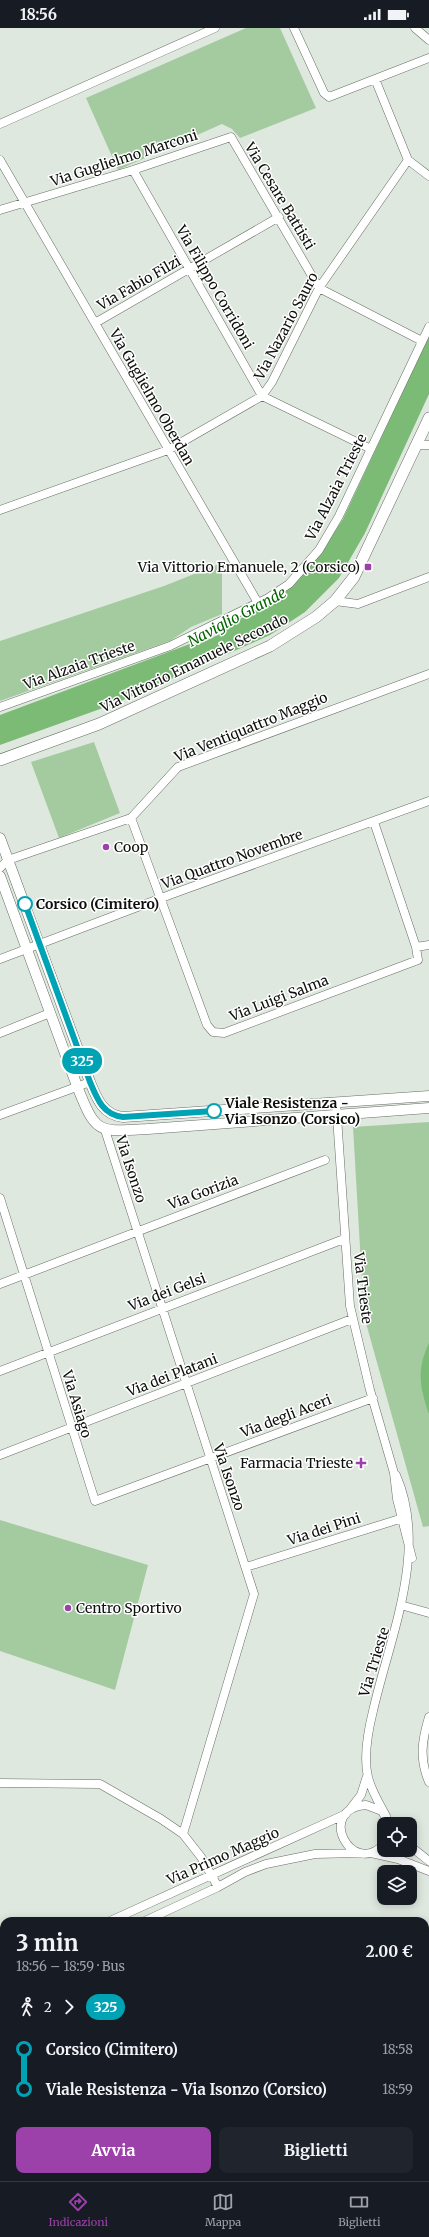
<!DOCTYPE html>
<html lang="it">
<meta charset="utf-8">
<style>
body{margin:0;font-family:Merriweather,serif;background:#20242c;color:#f1f3f6;height:100vh;display:flex;flex-direction:column;font-size:15px;white-space:nowrap}
*{box-sizing:border-box;margin:0}
p{font-size:13px;color:#9ea1a6}
.icon{flex:none;width:22px;height:22px;fill:none;stroke:currentColor;stroke-width:2;stroke-linecap:round;stroke-linejoin:round}
.map{position:relative;flex:1;overflow:hidden}
.side{position:absolute;left:0px;top:1889px;width:429px;height:264px;display:flex;flex-direction:column;background:#171b24;border-radius:12px 12px 0 0;box-shadow:0 2px 10px #0003}
.side>*{flex:none}
.badge{padding:0 8px;border-radius:13px;font-size:14px;line-height:26px}
.fabs{position:absolute;left:377px;top:1789px;display:grid;gap:8px}
.fabs a{display:grid;place-items:center;width:40px;height:40px;border-radius:8px;background:#171b24;box-shadow:0 2px 10px #0003;font-size:20px}
.map>.badge{position:absolute;translate:-50% -50%;box-shadow:0 0 0 2px #fff}
.legs{display:flex;align-items:center;gap:6px;height:44px;padding:0 16px;font-size:13px}
.legs p{margin-inline-start:auto}
.overview{display:flex;align-items:center;justify-content:space-between;height:68px;padding:0 16px}
h1{font-size:22px;font-weight:700;line-height:30px}
.action{display:flex;gap:8px;margin-top:auto;padding:8px 16px}
.action a{flex:1;height:46px;border-radius:8px;background:#9c40aa;color:#fff;font-size:16px;font-weight:700;line-height:46px;text-align:center}
.action a+a{background:#20242c;color:#f1f3f6}
ul{padding:0 16px;list-style:none}
li{display:flex;align-items:center;gap:14px;height:40px;font-size:15px}
li i{display:grid;place-items:center;width:6px;height:100%;margin:0 5px;background:currentColor}
li i::after{content:'';width:10px;height:10px;margin:-5px;border:3px solid;border-radius:50%;background:#171b24}
li p{margin-inline-start:auto}
li:first-child i{background:linear-gradient(#0000 50%,currentColor 0)}
li:last-child i{background:linear-gradient(currentColor 50%,#0000 0)}
.status{display:flex;justify-content:space-between;align-items:center;height:28px;padding:0 20px;background:#171b24;direction:ltr}
.status svg{height:11px;fill:currentColor}
.tab-bar{display:flex;justify-content:space-around;align-items:center;height:56px;border-top:1px solid #363941;background:#171b24;font-size:11px;color:#9ea1a6}
.tab-bar a{display:grid;justify-items:center;gap:2px}
.tab-bar .active{color:#9c40aa}
.map>svg:first-child{display:block}
.green{fill:#a4cba0}
.water{fill:#7cbb76}
.lines{fill:none;stroke-linecap:round;stroke-linejoin:round}
.minor-casing{stroke:#676e66;stroke-width:9}
.tertiary-casing{stroke:#676e66;stroke-width:11}
.secondary-casing{stroke:#676e66;stroke-width:12}
.minor{stroke:#fff;stroke-width:8}
.tertiary{stroke:#fff;stroke-width:10}
.secondary{stroke:#fff;stroke-width:11}
.line-1-casing{stroke:#fff;stroke-width:9}
.line-1{stroke:#00a3b4;stroke-width:6}
.poi-dot{fill:#9c40aa;stroke:#fff;stroke-width:1.5}
.stop-1-dot{fill:#fff;stroke:#00a3b4;stroke-width:2}
.labels{text-anchor:middle;stroke-width:3;stroke-linejoin:round;paint-order:stroke}
.street-label{font-size:14px;fill:#0e100d;stroke:#fff}
.poi-label{font-size:14px;fill:#0e100d;stroke:#fff;text-anchor:end}
.stop-label{font-size:14px;font-weight:bold;fill:#0e100d;stroke:#fff;text-anchor:start}
.water-label{font-size:15px;font-style:italic;fill:#066402;stroke:#fff}
</style>
<div class="status"><b>18:56</b><svg viewBox="0 0 49 12"><path d="M0 12V9h3v3zM5 12V6h3v6zM10 12V3h3v9zM15 12V0h3v12zM26 1h20v11H26zM47 4h2v5h-2z"/></svg></div>
<div class="map">
<svg width="429" height="2153" viewBox="0 0 429 2153">
<rect width="100%" height="100%" fill="#dfe8de"/>
<path class="green" d="M 246,0 L 280,0 L 316,80 L 240,110 L 232,101 L 222,96 L 118,142 L 86,70 Z
M 222,535 L 222,586 L 191,599 L 170,613 L 0,673 L 0,613 L 164,558 Z
M 94,714 L 120,785 L 59,810 L 31,734 Z
M 429,1094 L 429,1498 L 423,1499 L 364,1288 L 353,1099 Z
M 0,1492 L 148,1537 L 115,1662 L 0,1623 Z"/>
<path class="water" d="M 429,308 L 429,366 L 365,505 L 339,550 L 305,584 L 270,607 L 194,641 L 114,676 L 0,717 L 0,687 L 195,614 L 199,616 L 220,606 L 231,596 L 281,568 L 320,526 L 343,491 Z
M 429,1315 L 429,1386 C 420,1360 416,1342 429,1315 Z"/>
<g class="lines">
<defs>
<path id="minor" d="M 294,0 L 324,65 L 329,69 L 429,30
M 415,0 L 429,12
M 375,51 L 408,132 L 429,148
M 0,96 L 215,0
M 0,132 L 258,575
M 133,142 L 262,368 L 371,421
M 0,182 L 133,142 L 231,109 L 319,260 L 422,313
M 95,295 L 279,189
M 417,417 L 429,417
M 0,482 L 168,422 L 262,368 L 272,354 L 319,260 L 408,132
M 335,573 L 358,576 L 429,549
M 0,679 L 170,618 L 268,570 L 289,556 L 319,522 L 339,488 L 429,299
M 131,790 L 207,997 L 213,1004 L 224,1005 L 418,932 L 416,919 L 374,794
M 0,840 L 8,832 L 131,790 L 178,739 L 429,646
M 416,919 L 429,917
M 0,931 L 172,866 L 429,773
M 0,1005 L 50,985
M 336,1074 L 350,1278 L 370,1362 L 394,1445 L 397,1471 L 412,1530
M 0,1087 L 90,1054
M 105,1102 L 254,1566 L 183,1806
M 0,1170 L 95,1473 L 373,1370
M 0,1256 L 325,1132
M 0,1343 L 344,1211
M 0,1427 L 352,1291
M 246,1539 L 406,1489
M 404,1578 L 429,1585
M 429,1689 C 422,1712 419,1731 429,1754
M 0,1755 L 100,1756 L 161,1791 L 183,1806 L 201,1829 L 218,1859
M 351,1780 L 361,1767 L 367,1748
M 386,1788 C 379,1775 371,1762 368,1749 C 363,1728 368,1703 373,1683 C 390,1608 429,1522 396,1447
M 384,1816 C 352,1851 315,1781 366,1777 L 382,1783 L 389,1796
M 410,1818 L 429,1833
M 371,1825 L 398,1831 L 429,1843
M 110,1893 L 346,1786
M 145,1893 L 218,1859 L 245,1844 L 266,1836 L 315,1826 L 359,1825
M 0,1943 L 4,1941
M 0,1964 L 4,1960
M 425,2029 L 429,2029
M 0,2061 L 4,2076
M 425,2068 L 429,2090
M 0,2112 L 4,2128
M 9,2149 L 10,2153
M 24,2149 L 25,2153"/>
<path id="tertiary" d="M 0,810 L 90,1054 C 97,1071 103,1087 123,1089 L 429,1068
M 0,848 L 77,1058 C 96,1106 97,1104 148,1101 L 429,1080"/>
<path id="secondary" d="M 0,732 L 99,696 L 270,618 L 316,589 L 335,573 L 354,549 L 429,390"/>
</defs>
<use href="#minor" class="minor-casing"/>
<use href="#tertiary" class="tertiary-casing"/>
<use href="#secondary" class="secondary-casing"/>
<use href="#minor" class="minor"/>
<use href="#tertiary" class="tertiary"/>
<use href="#secondary" class="secondary"/>
</g>
<g class="lines">
<defs>
<path id="line-1" d="M 25,876 L 90,1054 C 97,1071 103,1087 123,1089 L 214,1083"/>
</defs>
<use href="#line-1" class="line-1-casing"/>
<use href="#line-1" class="line-1"/>
</g>
<g class="poi-dot">
<rect x="364" y="535" width="8" height="8" rx="2"/>
<circle cx="106" cy="819" r="4"/>
<path d="M359 1429h4v4h4v4h-4v4h-4v-4h-4v-4h4z"/>
<circle cx="68" cy="1580" r="4"/>
</g>
<g class="stop-1-dot">
<circle cx="25" cy="876" r="7"/>
<circle cx="214" cy="1083" r="7"/>
</g>
<g class="labels">
<g class="street-label">
<text transform="translate(124 130) rotate(-18)" y="5">Via Guglielmo Marconi</text>
<text transform="translate(280 168) rotate(59)" y="5">Via Cesare Battisti</text>
<text transform="translate(139 255) rotate(-30)" y="5">Via Fabio Filzi</text>
<text transform="translate(215 259) rotate(60)" y="5">Via Filippo Corridoni</text>
<text transform="translate(286 298) rotate(-62)" y="5">Via Nazario Sauro</text>
<text transform="translate(152 369) rotate(60)" y="5">Via Guglielmo Oberdan</text>
<text transform="translate(336 459) rotate(-63)" y="5">Via Alzaia Trieste</text>
<text transform="translate(194 635) rotate(-26)" y="5">Via Vittorio Emanuele Secondo</text>
<text transform="translate(79 637) rotate(-20)" y="5">Via Alzaia Trieste</text>
<text transform="translate(251 699) rotate(-22)" y="5">Via Ventiquattro Maggio</text>
<text transform="translate(232 831) rotate(-20)" y="5">Via Quattro Novembre</text>
<text transform="translate(279 970) rotate(-21)" y="5">Via Luigi Salma</text>
<text transform="translate(131 1141) rotate(72)" y="5">Via Isonzo</text>
<text transform="translate(203 1164) rotate(-21)" y="5">Via Gorizia</text>
<text transform="translate(363 1260) rotate(83)" y="5">Via Trieste</text>
<text transform="translate(167 1264) rotate(-21)" y="5">Via dei Gelsi</text>
<text transform="translate(172 1347) rotate(-21)" y="5">Via dei Platani</text>
<text transform="translate(77 1376) rotate(73)" y="5">Via Asiago</text>
<text transform="translate(286 1388) rotate(-21)" y="5">Via degli Aceri</text>
<text transform="translate(229 1449) rotate(71)" y="5">Via Isonzo</text>
<text transform="translate(324 1501) rotate(-18)" y="5">Via dei Pini</text>
<text transform="translate(374 1634) rotate(-73)" y="5">Via Trieste</text>
<text transform="translate(223 1828) rotate(-24)" y="5">Via Primo Maggio</text>
</g>
<g class="poi-label">
<text x="360" y="544">Via Vittorio Emanuele, 2 (Corsico)</text>
<text x="114" y="824" text-anchor="start">Coop</text>
<text x="353" y="1440">Farmacia Trieste</text>
<text x="76" y="1585" text-anchor="start">Centro Sportivo</text>
</g>
<g class="stop-label">
<text x="36" y="881">Corsico (Cimitero)</text>
<text x="225" y="1080">Viale Resistenza -<tspan x="225" dy="16">Via Isonzo (Corsico)</tspan></text>
</g>
<g class="water-label">
<text transform="translate(237 589) rotate(-28)" y="5">Naviglio Grande</text>
</g>
</g>
</svg>
<div class="fabs">
<a><svg class="icon" aria-label="locate" viewBox="0 0 24 24"><circle cx="12" cy="12" r="6"/><path d="M12 2v4M12 18v4M2 12h4M18 12h4"/></svg></a>
<a><svg class="icon" aria-label="layers" viewBox="0 0 24 24"><path d="M12 4l9 5-9 5-9-5zM3 14l9 5 9-5"/></svg></a>
</div>
<b class="badge" style="left:82px;top:1033px;background:#00a3b4;color:#fff">325</b>
<section class="side">
<div class="overview"><div><h1>3 min</h1><p>18:56 – 18:59 · Bus</p></div><b>2.00 €</b></div>
<div class="legs"><svg class="icon" aria-label="walk" viewBox="0 0 24 24"><circle cx="13" cy="4" r="2"/><path d="M13 8l-2 6 4 7M11 14l-3 7M7 12l3-4h3l4 4"/></svg>2<svg class="icon" aria-label="forward" viewBox="0 0 24 24"><path d="M9 5l7 7-7 7"/></svg><b class="badge" style="background:#00a3b4;color:#fff">325</b></div>
<ul>
<li><i style="color:#00a3b4"></i><b>Corsico (Cimitero)</b><p>18:58</p></li>
<li><i style="color:#00a3b4"></i><b>Viale Resistenza - Via Isonzo (Corsico)</b><p>18:59</p></li>
</ul>
<div class="action"><a>Avvia</a><a>Biglietti</a></div>
</section>
</div>
<nav class="tab-bar">
<a class="active"><svg class="icon" aria-label="directions" viewBox="0 0 24 24"><path d="M12 3l9 9-9 9-9-9zM9 14v-3h6M13 9l2 2-2 2"/></svg>Indicazioni</a>
<a><svg class="icon" aria-label="map" viewBox="0 0 24 24"><path d="M3 6l6-2 6 2 6-2v14l-6 2-6-2-6 2zM9 4v14M15 6v14"/></svg>Mappa</a>
<a><svg class="icon" aria-label="tickets" viewBox="0 0 24 24"><path d="M3 7h18v10H3zM15 7v10"/></svg>Biglietti</a>
</nav>
